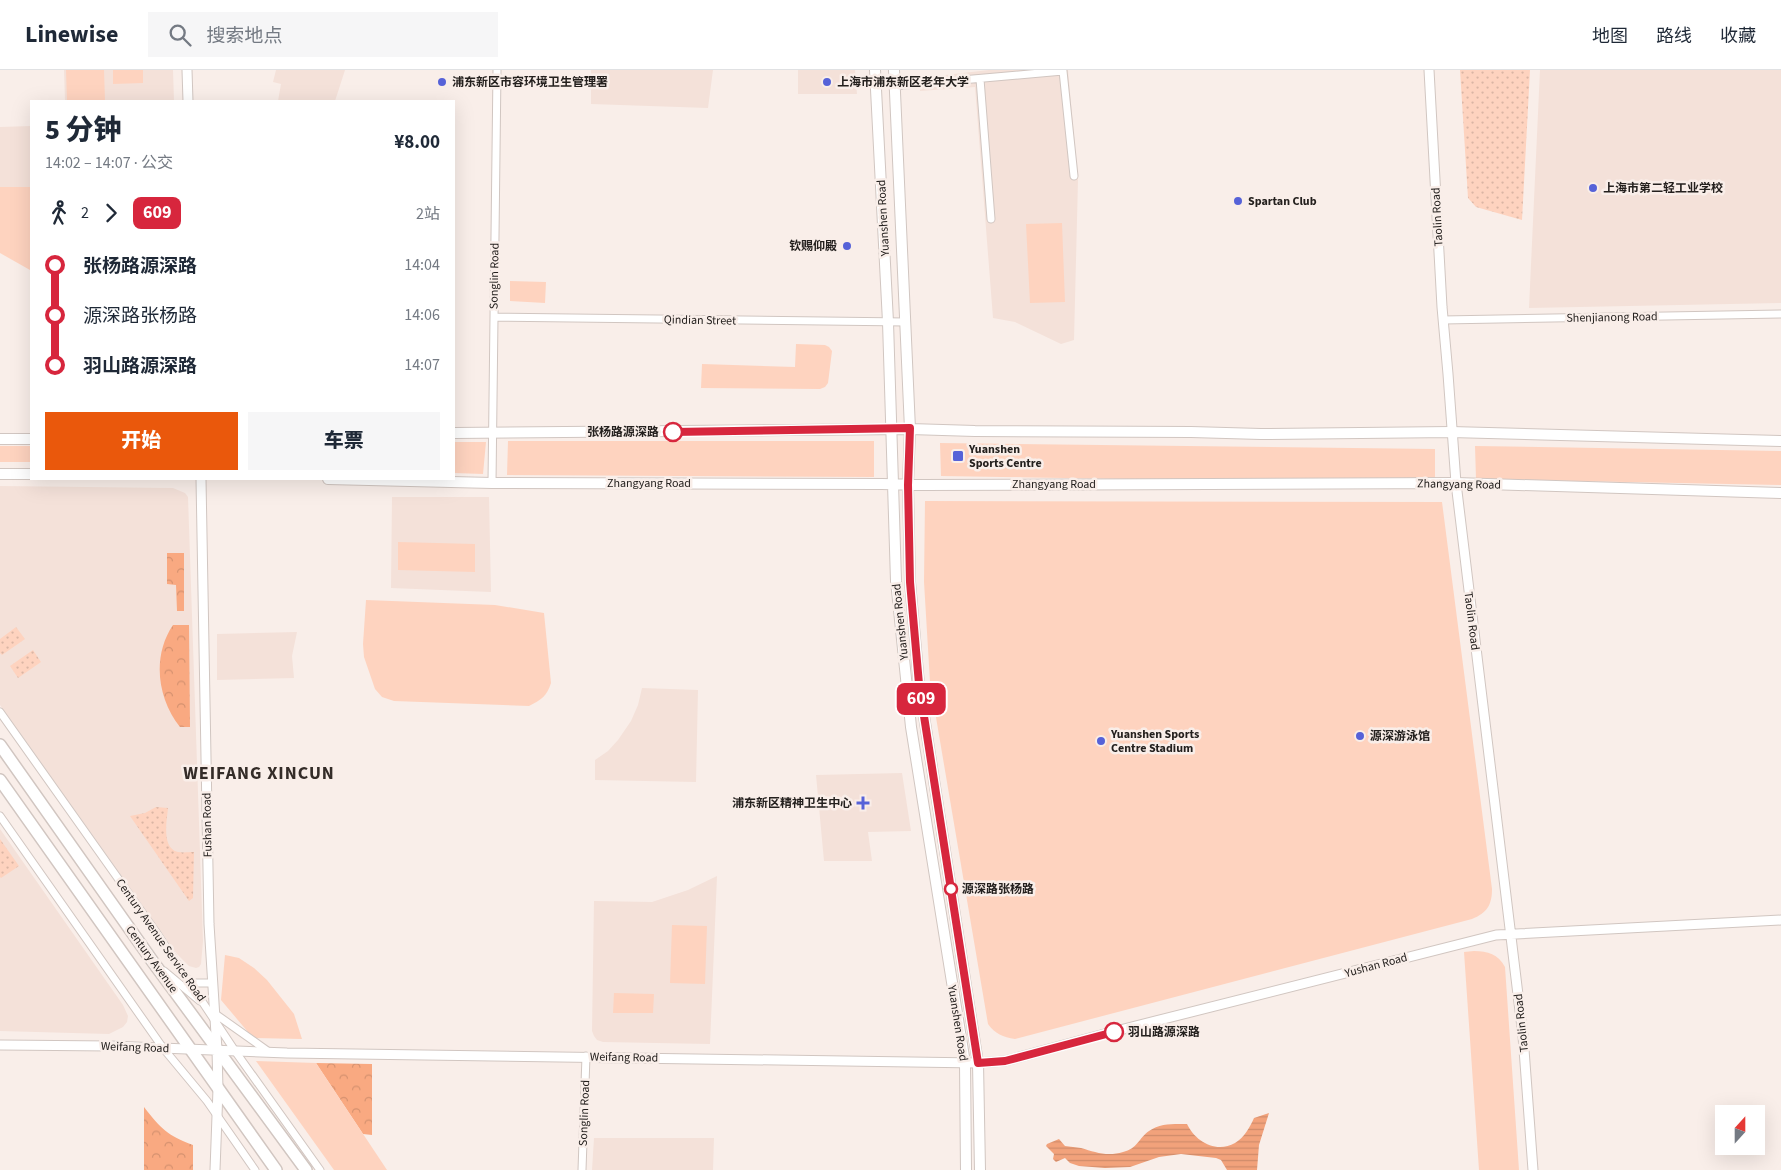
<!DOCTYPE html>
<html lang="zh">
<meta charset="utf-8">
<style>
body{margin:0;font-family:"Source Sans 3","Noto Sans SC",sans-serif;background:#f6f6f7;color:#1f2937;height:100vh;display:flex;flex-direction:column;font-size:19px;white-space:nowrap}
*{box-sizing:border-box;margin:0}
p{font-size:16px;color:#747a83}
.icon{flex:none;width:28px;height:28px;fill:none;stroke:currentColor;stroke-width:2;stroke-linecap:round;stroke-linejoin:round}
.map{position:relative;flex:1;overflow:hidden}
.panel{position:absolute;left:30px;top:30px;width:425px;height:380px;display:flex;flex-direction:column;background:#fff;border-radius:0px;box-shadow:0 5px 20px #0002}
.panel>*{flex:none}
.badge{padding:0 10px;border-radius:8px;font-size:18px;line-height:32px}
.needle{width:32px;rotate:21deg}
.tools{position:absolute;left:1715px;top:1035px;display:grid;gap:10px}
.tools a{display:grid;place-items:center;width:50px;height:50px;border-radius:0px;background:#fff;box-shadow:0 5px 20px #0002;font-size:25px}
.map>.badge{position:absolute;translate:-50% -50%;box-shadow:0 0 0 2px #fff}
.legs{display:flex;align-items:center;gap:8px;height:55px;padding:0 15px;font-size:16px}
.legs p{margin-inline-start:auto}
.headline{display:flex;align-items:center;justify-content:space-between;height:85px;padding:0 15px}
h1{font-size:28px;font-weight:800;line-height:38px}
.cta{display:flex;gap:10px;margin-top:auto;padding:10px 15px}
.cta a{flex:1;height:58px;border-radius:0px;background:#ea580c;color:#fff;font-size:20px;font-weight:800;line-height:58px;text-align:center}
.cta a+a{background:#f6f6f7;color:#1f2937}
ul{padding:0 15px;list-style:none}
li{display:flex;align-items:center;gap:18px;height:50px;font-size:19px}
li i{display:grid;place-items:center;width:8px;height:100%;margin:0 6px;background:currentColor}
li i::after{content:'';width:12px;height:12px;margin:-6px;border:4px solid;border-radius:50%;background:#fff}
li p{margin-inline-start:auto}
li:first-child i{background:linear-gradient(#0000 50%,currentColor 0)}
li:last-child i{background:linear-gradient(currentColor 50%,#0000 0)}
header{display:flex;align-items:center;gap:30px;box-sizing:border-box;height:70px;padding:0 25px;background:#fff;border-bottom:1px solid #e0e1e3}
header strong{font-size:24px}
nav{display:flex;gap:28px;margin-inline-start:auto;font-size:18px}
.search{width:350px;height:45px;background:#f6f6f7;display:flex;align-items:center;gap:12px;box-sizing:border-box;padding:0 18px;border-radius:0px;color:#747a83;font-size:19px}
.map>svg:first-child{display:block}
.built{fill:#f4e1d9}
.grass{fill:url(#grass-dots)}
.forest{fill:url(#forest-crowns)}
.green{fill:#fed3bf}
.water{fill:url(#water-rules)}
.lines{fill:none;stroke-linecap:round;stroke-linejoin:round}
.minor-casing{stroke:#d1c6c1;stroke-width:9}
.tertiary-casing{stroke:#d1c6c1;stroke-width:11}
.secondary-casing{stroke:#d1c6c1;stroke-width:12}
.primary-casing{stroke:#d1c6c1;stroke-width:14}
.minor{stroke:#fff;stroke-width:7}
.tertiary{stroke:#fff;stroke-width:9}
.secondary{stroke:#fff;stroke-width:10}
.primary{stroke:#fff;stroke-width:11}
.line-1-casing{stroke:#fff;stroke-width:11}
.line-1{stroke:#d7263d;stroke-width:8}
.poi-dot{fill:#5662d8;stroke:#f9eee9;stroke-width:2}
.stop-1-dot{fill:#fff;stroke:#d7263d;stroke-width:2.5}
.labels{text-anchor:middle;stroke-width:5;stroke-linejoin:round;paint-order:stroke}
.poi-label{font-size:12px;font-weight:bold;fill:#24201e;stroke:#f9eee9;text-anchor:start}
.street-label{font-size:12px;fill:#24201e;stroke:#f9eee9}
.stop-label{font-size:12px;font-weight:bold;fill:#24201e;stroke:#f9eee9;text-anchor:start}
.district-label{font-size:18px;font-weight:bold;letter-spacing:1px;fill:#342c28;stroke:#f9eee9}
</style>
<header>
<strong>Linewise</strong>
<div class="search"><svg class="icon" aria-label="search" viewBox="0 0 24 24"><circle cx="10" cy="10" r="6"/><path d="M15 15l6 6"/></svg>搜索地点</div>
<nav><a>地图</a><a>路线</a><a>收藏</a></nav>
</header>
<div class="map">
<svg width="1781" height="1100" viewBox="0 0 1781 1100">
<defs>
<pattern id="grass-dots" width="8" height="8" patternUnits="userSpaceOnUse" patternTransform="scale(1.25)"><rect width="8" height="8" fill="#fed3bf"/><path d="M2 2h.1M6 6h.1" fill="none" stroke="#dab5a4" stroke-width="1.8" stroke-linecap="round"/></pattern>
<pattern id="forest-crowns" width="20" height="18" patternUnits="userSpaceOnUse" patternTransform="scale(1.25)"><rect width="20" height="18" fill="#f9a981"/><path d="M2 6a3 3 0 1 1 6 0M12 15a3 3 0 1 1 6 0" fill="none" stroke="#d5916f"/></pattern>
<pattern id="water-rules" width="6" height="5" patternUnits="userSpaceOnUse" patternTransform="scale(1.25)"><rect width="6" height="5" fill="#f2a27b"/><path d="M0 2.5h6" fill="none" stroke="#cf8b6a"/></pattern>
</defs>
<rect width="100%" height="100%" fill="#f9eee9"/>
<path class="built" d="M 64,0 L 173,0 L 174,31 L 65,31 Z
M 276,0 L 345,0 L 335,31 L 278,31 L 281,14 L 273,12 Z
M 591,0 L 713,0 L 708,38 L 591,34 Z
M 798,0 L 855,0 L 857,24 L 798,24 Z
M 989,0 L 1068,0 L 1078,110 L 1074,270 L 1061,274 L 1015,252 L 993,248 L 975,17 L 920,21 L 919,8 Z
M 1540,0 L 1781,0 L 1781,233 L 1529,238 Z
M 31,56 L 31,117 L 0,117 L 0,57 Z
M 0,416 L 173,418 L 185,423 L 188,427 L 203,871 L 201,894 L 199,897 L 196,898 L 189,896 L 177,884 L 0,635 Z
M 392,427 L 489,427 L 491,522 L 391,518 Z
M 297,562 L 292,586 L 294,608 L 217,610 L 217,564 Z
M 642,618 L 698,620 L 696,712 L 595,710 L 595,690 L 608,681 L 618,670 L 631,651 L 638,635 Z
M 902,703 L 911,761 L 868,762 L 872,791 L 824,791 L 816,705 Z
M 0,759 L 123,935 L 128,946 L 127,952 L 123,957 L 109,964 L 0,961 Z
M 717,806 L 710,974 L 603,972 L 597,970 L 594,966 L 592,961 L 594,831 L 652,832 L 688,820 Z
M 594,1068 L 714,1068 L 713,1100 L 592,1100 Z"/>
<path class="grass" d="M 1460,0 L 1530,0 L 1522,150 L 1476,137 L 1468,128 Z
M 16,557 L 25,569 L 2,585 L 0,583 L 0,569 Z
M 33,580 L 41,592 L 18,608 L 10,596 Z
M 156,737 L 168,738 C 167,750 161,778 178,782 C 183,783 189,782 194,782 L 193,828 L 189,831 L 130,746 L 145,743 Z
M 0,769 L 19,796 L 1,808 L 0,807 Z"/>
<path class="forest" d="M 167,483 L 184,483 L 184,541 L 177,541 L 176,515 L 167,514 Z
M 173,555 L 189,555 L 190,657 L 180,657 C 157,628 152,586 173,555 Z
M 316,993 L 372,994 L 372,1065 L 363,1064 Z
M 144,1037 C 161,1059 167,1065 193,1075 L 193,1100 L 144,1100 Z"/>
<path class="green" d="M 66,0 L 104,0 L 105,31 L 67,31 Z
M 113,0 L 143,0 L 143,13 L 113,14 Z
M 0,117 L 31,117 L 30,200 L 0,183 Z
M 1062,153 L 1065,232 L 1030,233 L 1026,154 Z
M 510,211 L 546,212 L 545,233 L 510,231 Z
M 796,274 L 825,275 L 829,277 L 832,281 L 828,313 L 825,317 L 820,319 L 701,318 L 702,294 L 795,297 Z
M 508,371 L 874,371 L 874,407 L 507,405 Z
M 454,372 L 486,372 L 483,404 L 454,403 Z
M 940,373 L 1435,379 L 1435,414 L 941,406 Z
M 0,376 L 31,376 L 31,392 L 0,392 Z
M 1475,376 L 1781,381 L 1781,415 L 1476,409 Z
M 925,431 L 1442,432 L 1492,819 C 1492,835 1487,843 1472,849 L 1015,969 C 1003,967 995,964 988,954 L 930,612 L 924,512 Z
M 398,472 L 475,474 L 475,502 L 398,500 Z
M 366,530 L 495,535 L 544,543 L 551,613 C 547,626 541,630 529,636 L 394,631 L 382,627 L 375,619 L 364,587 L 363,574 Z
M 672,855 L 707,856 L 705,914 L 670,913 Z
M 1474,881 C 1488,881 1498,884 1505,897 L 1519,1100 L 1479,1100 L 1464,882 Z
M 225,885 L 239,888 L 254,898 L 267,910 L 294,944 L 302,969 L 253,968 L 221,930 Z
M 614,923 L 654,924 L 653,943 L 613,943 Z
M 256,991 L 316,993 L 387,1100 L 334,1100 Z"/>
<path class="water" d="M 1269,1043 L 1259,1075 L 1257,1100 L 1227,1100 L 1221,1090 L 1216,1088 L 1181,1084 L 1159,1087 L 1130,1097 L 1105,1098 L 1079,1096 L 1070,1093 L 1065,1088 L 1056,1092 L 1053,1089 L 1054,1084 L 1046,1076 L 1047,1074 L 1059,1069 L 1065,1076 C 1070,1077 1076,1077 1081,1078 C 1095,1082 1107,1087 1123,1082 C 1137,1079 1139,1068 1149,1061 C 1160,1053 1174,1054 1187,1054 C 1195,1071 1216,1084 1235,1073 C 1244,1068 1250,1057 1254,1048 Z"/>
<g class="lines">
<defs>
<path id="minor" d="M 980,9 L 991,149
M 894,16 L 1063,1 L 1074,106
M 494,247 L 906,252
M 1443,250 L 1781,244
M 492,413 L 497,0
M 0,642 L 156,862 L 235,981 L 320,1100
M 0,746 L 163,978 L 207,1031 L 255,1100
M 164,901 L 200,931
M 191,913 L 212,913
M 214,943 L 269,982
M 582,1100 L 586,986"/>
<path id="tertiary" d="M 187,0 L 188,31
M 1429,0 L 1442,237 L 1448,304 L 1456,413 L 1523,966 L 1533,1100
M 201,409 L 209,854 L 217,980 L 218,1019 L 215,1100
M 0,975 L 111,976 L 287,983 L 978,993 L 1005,991 L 1112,962 L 1496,865 L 1781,850"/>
<path id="secondary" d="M 875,0 L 888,252 L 896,511 L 911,657 L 965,993 L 966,1100
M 894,0 L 910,359 L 908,415 L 910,512 L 919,614 L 978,993 L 980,1100
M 454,363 L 910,359 L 975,361 L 1191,362 L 1261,364 L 1451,362 L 1781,371
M 0,369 L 31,369
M 0,404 L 31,404
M 328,409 L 492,413 L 882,414 L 921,415 L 1456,413 L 1781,423"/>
<path id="primary" d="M 0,675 L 153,892 L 306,1100
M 0,710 L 276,1100"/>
</defs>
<use href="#minor" class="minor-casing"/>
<use href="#tertiary" class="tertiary-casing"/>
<use href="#secondary" class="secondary-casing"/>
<use href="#primary" class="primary-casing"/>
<use href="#minor" class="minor"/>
<use href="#tertiary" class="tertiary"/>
<use href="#secondary" class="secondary"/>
<use href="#primary" class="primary"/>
</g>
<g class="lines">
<defs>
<path id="line-1" d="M 673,362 L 910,358 L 908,415 L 910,512 L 919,614 L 978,993 L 1005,991 L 1114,962"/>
</defs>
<use href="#line-1" class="line-1-casing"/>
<use href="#line-1" class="line-1"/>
</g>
<g class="poi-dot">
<circle cx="442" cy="12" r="5"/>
<circle cx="827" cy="12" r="5"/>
<circle cx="1593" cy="118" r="5"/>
<circle cx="1238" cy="131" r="5"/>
<circle cx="847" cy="176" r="5"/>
<rect x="952" y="380" width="12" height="12" rx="2.5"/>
<circle cx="1360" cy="666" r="5"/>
<circle cx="1101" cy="671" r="5"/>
<path d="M860.5 725.5h5v5h5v5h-5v5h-5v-5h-5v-5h5z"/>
</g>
<g class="stop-1-dot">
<circle cx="673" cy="362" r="9"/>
<circle cx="951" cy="819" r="6"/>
<circle cx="1114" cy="962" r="9"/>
</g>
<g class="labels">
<g class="poi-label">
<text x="452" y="16">浦东新区市容环境卫生管理署</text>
<text x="837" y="16">上海市浦东新区老年大学</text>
<text x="1603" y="122">上海市第二轻工业学校</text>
<text x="1248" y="135">Spartan Club</text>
<text x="837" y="180" text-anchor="end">钦赐仰殿</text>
<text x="969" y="383">Yuanshen<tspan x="969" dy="14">Sports Centre</tspan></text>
<text x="1111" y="668">Yuanshen Sports<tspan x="1111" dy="14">Centre Stadium</tspan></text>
<text x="1370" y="670">源深游泳馆</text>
<text x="852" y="737" text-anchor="end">浦东新区精神卫生中心</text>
</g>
<g class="street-label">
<text transform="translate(1437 147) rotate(-93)" y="4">Taolin Road</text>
<text transform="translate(883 148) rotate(-93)" y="4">Yuanshen Road</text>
<text transform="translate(494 206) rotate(-89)" y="4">Songlin Road</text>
<text transform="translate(1612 247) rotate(-1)" y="4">Shenjianong Road</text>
<text transform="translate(700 250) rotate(1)" y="4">Qindian Street</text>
<text x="649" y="417">Zhangyang Road</text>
<text x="1054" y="418">Zhangyang Road</text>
<text transform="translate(1459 414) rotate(1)" y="4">Zhangyang Road</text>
<text transform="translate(1472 551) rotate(83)" y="4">Taolin Road</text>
<text transform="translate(900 552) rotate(-96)" y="4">Yuanshen Road</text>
<text transform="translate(207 755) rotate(-91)" y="4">Fushan Road</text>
<text transform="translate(161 870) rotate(55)" y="4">Century Avenue Service Road</text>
<text transform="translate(152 889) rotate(54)" y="4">Century Avenue</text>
<text transform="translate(1376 895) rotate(-15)" y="4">Yushan Road</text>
<text transform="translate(958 953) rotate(81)" y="4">Yuanshen Road</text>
<text transform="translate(1521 953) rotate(-96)" y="4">Taolin Road</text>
<text transform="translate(135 977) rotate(2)" y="4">Weifang Road</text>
<text transform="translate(624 987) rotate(1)" y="4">Weifang Road</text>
<text transform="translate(584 1043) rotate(-88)" y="4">Songlin Road</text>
</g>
<g class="stop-label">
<text x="659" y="366" text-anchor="end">张杨路源深路</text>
<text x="962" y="823">源深路张杨路</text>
<text x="1128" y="966">羽山路源深路</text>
</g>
<g class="district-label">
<text x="259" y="709">WEIFANG XINCUN</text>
</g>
</g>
</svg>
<div class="tools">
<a><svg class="needle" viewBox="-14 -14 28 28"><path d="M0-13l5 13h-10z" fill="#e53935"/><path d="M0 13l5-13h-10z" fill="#747a83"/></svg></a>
</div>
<b class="badge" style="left:921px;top:629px;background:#d7263d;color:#fff">609</b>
<section class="panel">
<div class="headline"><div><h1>5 分钟</h1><p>14:02 – 14:07 · 公交</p></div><b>¥8.00</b></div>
<div class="legs"><svg class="icon" aria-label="walk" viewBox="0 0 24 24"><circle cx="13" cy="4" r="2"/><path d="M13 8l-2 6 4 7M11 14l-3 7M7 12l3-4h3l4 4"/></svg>2<svg class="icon" aria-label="forward" viewBox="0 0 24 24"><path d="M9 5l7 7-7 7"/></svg><b class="badge" style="background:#d7263d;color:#fff">609</b><p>2站</p></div>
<ul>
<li><i style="color:#d7263d"></i><b>张杨路源深路</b><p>14:04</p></li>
<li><i style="color:#d7263d"></i><span>源深路张杨路</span><p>14:06</p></li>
<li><i style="color:#d7263d"></i><b>羽山路源深路</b><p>14:07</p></li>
</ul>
<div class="cta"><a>开始</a><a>车票</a></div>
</section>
</div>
